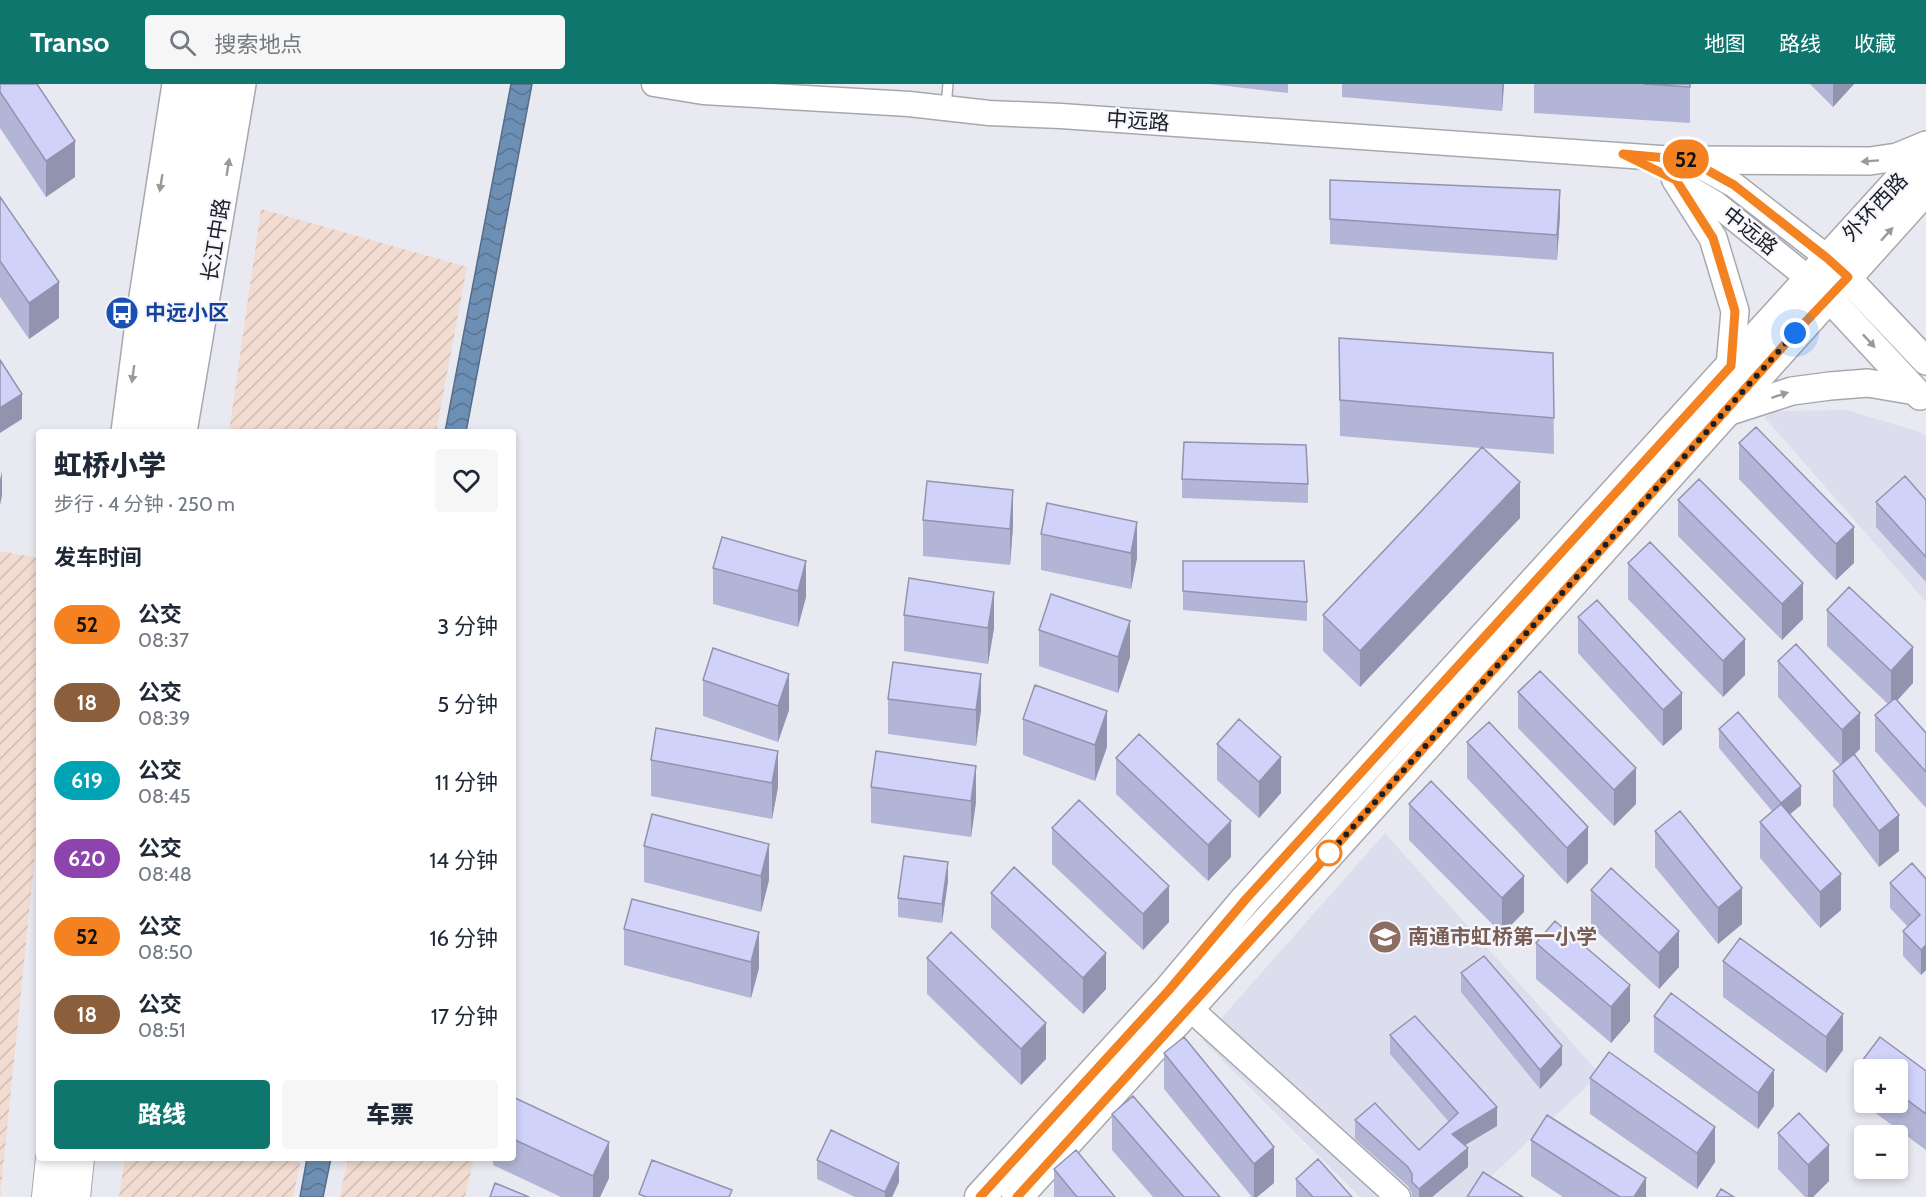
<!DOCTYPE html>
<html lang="zh">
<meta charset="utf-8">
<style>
body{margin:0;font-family:Cabin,"Noto Sans SC",sans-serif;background:#f6f6f7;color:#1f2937;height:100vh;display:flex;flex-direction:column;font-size:22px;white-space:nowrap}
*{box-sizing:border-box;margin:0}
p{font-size:20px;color:#747a83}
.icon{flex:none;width:33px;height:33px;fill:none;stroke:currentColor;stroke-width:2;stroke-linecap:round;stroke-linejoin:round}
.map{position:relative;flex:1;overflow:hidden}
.drawer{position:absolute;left:36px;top:345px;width:480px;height:732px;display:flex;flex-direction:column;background:#fff;border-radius:6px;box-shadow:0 3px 9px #0003}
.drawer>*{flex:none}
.badge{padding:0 12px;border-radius:20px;font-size:21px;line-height:39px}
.buttons{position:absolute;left:1854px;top:975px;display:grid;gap:12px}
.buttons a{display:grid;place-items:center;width:54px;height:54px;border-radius:6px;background:#fff;box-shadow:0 3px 9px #0003;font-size:30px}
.you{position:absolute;width:30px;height:30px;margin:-15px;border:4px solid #fff;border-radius:50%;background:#1a73e8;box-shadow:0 0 0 9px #1a73e833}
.map>.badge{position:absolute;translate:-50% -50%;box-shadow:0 0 0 3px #fff}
h2{padding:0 18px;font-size:22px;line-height:54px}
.round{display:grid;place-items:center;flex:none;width:63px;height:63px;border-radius:6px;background:#f6f6f7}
.headline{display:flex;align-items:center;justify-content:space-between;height:102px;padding:0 18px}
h1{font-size:28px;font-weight:800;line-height:45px}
.action{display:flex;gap:12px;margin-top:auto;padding:12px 18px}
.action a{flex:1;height:69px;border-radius:6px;background:#0f766e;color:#fff;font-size:24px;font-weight:800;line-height:69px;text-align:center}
.action a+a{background:#f6f6f7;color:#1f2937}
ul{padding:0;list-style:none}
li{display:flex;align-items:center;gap:18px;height:78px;padding:0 18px}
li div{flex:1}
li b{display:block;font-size:22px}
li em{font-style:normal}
li .badge{min-width:66px;font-weight:700;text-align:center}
header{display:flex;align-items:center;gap:36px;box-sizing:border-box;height:84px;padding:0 30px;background:#0f766e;color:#fff}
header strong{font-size:28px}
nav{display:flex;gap:33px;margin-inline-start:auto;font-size:21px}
.search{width:420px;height:54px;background:#f6f6f7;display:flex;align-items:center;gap:15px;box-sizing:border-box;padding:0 21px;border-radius:6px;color:#747a83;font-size:22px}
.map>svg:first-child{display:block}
.built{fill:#dddeed}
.industrial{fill:url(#industrial-furrows)}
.water{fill:url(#water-waves);stroke:#556d88;stroke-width:1.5}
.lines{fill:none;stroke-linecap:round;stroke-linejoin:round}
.service-casing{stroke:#a7a8af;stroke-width:12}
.tertiary-casing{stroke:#a7a8af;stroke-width:27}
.secondary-casing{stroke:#a7a8af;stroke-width:30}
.primary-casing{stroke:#a7a8af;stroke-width:33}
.trunk-casing{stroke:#a7a8af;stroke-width:34}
.service{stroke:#fff;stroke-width:9}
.tertiary{stroke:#fff;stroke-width:24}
.secondary{stroke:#fff;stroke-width:27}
.primary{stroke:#fff;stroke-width:30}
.trunk{stroke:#fff;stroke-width:32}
.wall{fill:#b3b5d7;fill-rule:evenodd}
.shaded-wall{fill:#9293af}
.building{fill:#d0d2fa;stroke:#9293af;stroke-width:1.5}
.oneway{fill:#9a9a9b}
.line-casing{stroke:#fff;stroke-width:14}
.line{stroke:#f58220;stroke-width:9}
.walk{stroke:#1e1f21;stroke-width:6;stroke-dasharray:0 10.8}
.stop-dot{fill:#fff;stroke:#f58220;stroke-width:3}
.labels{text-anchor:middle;stroke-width:4.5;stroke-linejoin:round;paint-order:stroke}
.street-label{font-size:21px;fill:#1e1f21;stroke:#f6f7fe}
.transit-label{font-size:21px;font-weight:bold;fill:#164399;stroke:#f6f7fe;text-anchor:start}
.education-label{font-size:21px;font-weight:bold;fill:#785e54;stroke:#f6f7fe;text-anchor:start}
</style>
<header>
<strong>Transo</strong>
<div class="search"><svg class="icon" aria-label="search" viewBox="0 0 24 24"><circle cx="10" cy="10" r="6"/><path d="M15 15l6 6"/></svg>搜索地点</div>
<nav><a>地图</a><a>路线</a><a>收藏</a></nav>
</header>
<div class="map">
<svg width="1926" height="1113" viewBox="0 0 1926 1113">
<defs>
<pattern id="industrial-furrows" width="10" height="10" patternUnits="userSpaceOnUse" patternTransform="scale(1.5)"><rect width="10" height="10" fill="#f2dbd0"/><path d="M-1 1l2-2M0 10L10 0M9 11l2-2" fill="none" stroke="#cfbcb2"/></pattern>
<pattern id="water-waves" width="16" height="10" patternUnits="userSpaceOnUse" patternTransform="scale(1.5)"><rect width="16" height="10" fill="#6d8fb4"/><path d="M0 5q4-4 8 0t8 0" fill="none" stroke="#597492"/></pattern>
</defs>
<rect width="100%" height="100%" fill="#e9eaf1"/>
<path class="built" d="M 1847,326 L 1923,349 L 1926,353 L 1926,518 L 1764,333 L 1778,327 Z
M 1385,749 L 1600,990 L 1469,1113 L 1360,1113 L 1202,956 Z"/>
<path class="industrial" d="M 261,125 L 467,183 L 436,348 L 229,348 Z
M 0,467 L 39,474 L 39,732 L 0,1113 Z
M 125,1074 L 301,1074 L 293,1113 L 119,1113 Z
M 348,1074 L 474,1074 L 465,1113 L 340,1113 Z"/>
<path class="water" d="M 511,0 L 532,0 L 466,348 L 445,348 Z
M 307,1074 L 331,1074 L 323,1113 L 300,1113 Z"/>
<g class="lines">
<defs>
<path id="service" d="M 946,23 L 948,0"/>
<path id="tertiary" d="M 654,0 L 703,8 L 909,20 L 989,29 L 1061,32 L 1689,76 L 1734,101 L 1828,174
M 1674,95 L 1715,119 L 1809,195
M 1175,911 L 1398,1113"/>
<path id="secondary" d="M 1689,76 L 1870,77 L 1897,73 L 1926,61
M 1676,96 L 1713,154 L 1735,227 L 1730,282
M 1833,179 L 1926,277
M 1812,198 L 1829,214 L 1920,312
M 1724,329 L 1792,307 L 1830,302 L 1868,299 L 1915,307
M 125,348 L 140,232 L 176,0
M 183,348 L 242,0"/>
<path id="primary" d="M 980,1113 L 1169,906 L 1246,815 L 1926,67
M 1017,1113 L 1327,772 L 1926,105"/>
<path id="trunk" d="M 143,348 L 196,0
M 167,348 L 220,0
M 48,1113 L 52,1074
M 74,1113 L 78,1074"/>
</defs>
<use href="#service" class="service-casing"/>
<use href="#tertiary" class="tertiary-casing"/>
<use href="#secondary" class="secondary-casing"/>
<use href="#primary" class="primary-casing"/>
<use href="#trunk" class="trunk-casing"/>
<use href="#service" class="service"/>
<use href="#tertiary" class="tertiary"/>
<use href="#secondary" class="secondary"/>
<use href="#primary" class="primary"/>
<use href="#trunk" class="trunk"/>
</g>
<path class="wall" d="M 0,0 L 75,93 L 46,113 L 0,44 Z
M 1210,0 L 1288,0 L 1288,9 Z
M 1342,0 L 1504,0 L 1502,27 L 1342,13 Z
M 1534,0 L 1690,0 L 1690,39 L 1534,29 Z
M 1810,0 L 1854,0 L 1833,23 Z
M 1330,96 L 1560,131 L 1557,176 L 1330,160 Z
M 0,113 L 59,234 L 29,255 L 0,213 Z
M 1339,254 L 1553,269 L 1554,370 L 1483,364 L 1520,434 L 1360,603 L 1323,567 L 1323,531 L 1481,364 L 1340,352 Z
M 1756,343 L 1854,479 L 1836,496 L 1739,395 L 1739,359 Z
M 1182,395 L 1308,400 L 1308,419 L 1182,414 Z
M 1678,416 L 1803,535 L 1782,556 L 1678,452 Z
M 1926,416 L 1926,498 L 1876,443 L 1876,418 Z
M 923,436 L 1013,442 L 1010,481 L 923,472 Z
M 1137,438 L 1137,474 L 1131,505 L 1041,486 L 1041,450 Z
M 722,453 L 806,513 L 798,543 L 713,520 L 713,484 Z
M 1183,477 L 1307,518 L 1307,537 L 1183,526 Z
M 1628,479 L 1745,591 L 1723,613 L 1628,515 Z
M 1827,526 L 1913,599 L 1897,617 L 1926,649 L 1926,724 L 1875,667 L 1875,631 L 1888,620 L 1827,562 Z
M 904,531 L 994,544 L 988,580 L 904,567 Z
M 1578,533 L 1682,645 L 1663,662 L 1578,569 Z
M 1039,546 L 1130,573 L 1118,609 L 1039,582 Z
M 1778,577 L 1860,665 L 1854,671 L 1899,767 L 1879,783 L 1833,722 L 1833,687 L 1840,681 L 1778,613 Z
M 703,596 L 789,626 L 778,658 L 703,632 Z
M 1518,608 L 1636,720 L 1614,742 L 1518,644 Z
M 888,615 L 981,626 L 976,662 L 888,650 Z
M 1023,635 L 1107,663 L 1095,697 L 1023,671 Z
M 1719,645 L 1801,721 L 1790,730 L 1841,826 L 1820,844 L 1760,774 L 1760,738 L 1772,727 L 1719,664 Z
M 1467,658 L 1588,779 L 1567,800 L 1467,694 Z
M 1217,660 L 1281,709 L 1259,734 L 1217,696 Z
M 778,667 L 778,703 L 772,735 L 651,712 L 651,676 Z
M 1116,674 L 1231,773 L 1208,797 L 1116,710 Z
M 871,703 L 976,718 L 971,753 L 871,739 Z
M 1409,720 L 1524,828 L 1502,850 L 1409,756 Z
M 652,730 L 769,796 L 761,828 L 644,798 L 644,762 Z
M 1052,744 L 1169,838 L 1143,866 L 1052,780 Z
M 1655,747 L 1742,840 L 1718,860 L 1655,783 Z
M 1926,795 L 1926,886 L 1921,891 L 1903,872 L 1903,847 L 1908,843 L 1890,824 L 1890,799 Z
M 948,797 L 942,839 L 898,833 L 898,814 Z
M 1591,806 L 1679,883 L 1659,905 L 1591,842 Z
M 991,809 L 1106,905 L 1083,930 L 991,844 Z
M 624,845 L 759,848 L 759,884 L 751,914 L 624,881 Z
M 1536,859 L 1630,937 L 1611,959 L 1536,895 Z
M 927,874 L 1046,975 L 1021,1001 L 927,910 Z
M 1723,877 L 1843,966 L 1826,989 L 1723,913 Z
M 1461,889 L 1562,981 L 1540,1005 L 1461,908 Z
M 1671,909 L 1774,1022 L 1758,1045 L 1654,968 L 1654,932 Z
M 1390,951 L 1497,1042 L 1464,1061 L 1468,1083 L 1432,1113 L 1412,1113 L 1412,1109 L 1408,1102 L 1355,1055 L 1355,1036 L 1419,1066 L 1449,1038 L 1390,970 Z
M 1164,969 L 1274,1099 L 1257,1113 L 1252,1113 L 1164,1005 Z
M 1859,981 L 1926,987 L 1926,1066 L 1859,1017 ZM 1864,986 L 1898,986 L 1898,1018 L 1864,1018 Z
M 1590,994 L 1715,1078 L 1697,1105 L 1590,1030 Z
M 513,1013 L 609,1094 L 600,1113 L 561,1113 L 493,1081 L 493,1074 L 513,1074 Z
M 1112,1030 L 1220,1113 L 1153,1113 L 1112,1066 Z
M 1778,1049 L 1829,1097 L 1813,1113 L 1805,1113 L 1778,1085 Z
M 1531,1056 L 1646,1113 L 1563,1113 L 1531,1092 Z
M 817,1076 L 899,1098 L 892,1113 L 855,1113 L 817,1095 Z
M 1054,1085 L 1115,1113 L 1054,1113 Z
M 1296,1095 L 1352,1113 L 1296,1113 Z"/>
<path class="shaded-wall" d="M 1502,0 L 1504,0 L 1502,27 Z
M 1833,0 L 1854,0 L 1833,23 Z
M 75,57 L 75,93 L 46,113 L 46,77 Z
M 1560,106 L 1560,131 L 1557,176 L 1557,151 Z
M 59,198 L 59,234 L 29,255 L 29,219 Z
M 22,310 L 22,335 L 0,349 L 0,324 Z
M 2,387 L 2,412 L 0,421 L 0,396 Z
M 1520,398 L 1520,434 L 1360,603 L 1360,567 Z
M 1013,406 L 1013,442 L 1010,481 L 1010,445 Z
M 1137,438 L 1137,474 L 1131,505 L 1131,469 Z
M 1854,443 L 1854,479 L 1836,496 L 1836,460 Z
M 806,477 L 806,513 L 798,543 L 798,507 Z
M 1803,499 L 1803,535 L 1782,556 L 1782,520 Z
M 994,508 L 994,544 L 988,580 L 988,544 Z
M 1130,537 L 1130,573 L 1118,609 L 1118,573 Z
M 1745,555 L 1745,591 L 1723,613 L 1723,577 Z
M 1913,563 L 1913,599 L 1891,623 L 1891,587 Z
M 789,590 L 789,626 L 778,658 L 778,622 Z
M 981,590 L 981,626 L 976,662 L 976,626 Z
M 1682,609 L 1682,645 L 1663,662 L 1663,626 Z
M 1107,627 L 1107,663 L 1095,697 L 1095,661 Z
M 1860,629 L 1860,665 L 1842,682 L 1842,646 Z
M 778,667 L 778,703 L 772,735 L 772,699 Z
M 1281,673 L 1281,709 L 1259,734 L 1259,698 Z
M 976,682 L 976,718 L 971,753 L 971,717 Z
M 1636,684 L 1636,720 L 1614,742 L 1614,706 Z
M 1801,702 L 1801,721 L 1781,738 L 1781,719 Z
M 1899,731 L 1899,767 L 1879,783 L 1879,747 Z
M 1231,737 L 1231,773 L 1208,797 L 1208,761 Z
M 1588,743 L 1588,779 L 1567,800 L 1567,764 Z
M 769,760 L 769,796 L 761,828 L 761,792 Z
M 948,778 L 948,797 L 942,839 L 942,820 Z
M 1841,790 L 1841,826 L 1820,844 L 1820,808 Z
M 1524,792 L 1524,828 L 1502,850 L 1502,814 Z
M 1169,802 L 1169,838 L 1143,866 L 1143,830 Z
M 1742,804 L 1742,840 L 1718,860 L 1718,824 Z
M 1679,847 L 1679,883 L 1659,905 L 1659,869 Z
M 759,848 L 759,884 L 751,914 L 751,878 Z
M 1926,861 L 1926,886 L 1921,891 L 1921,866 Z
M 1106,869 L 1106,905 L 1083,930 L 1083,894 Z
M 1630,901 L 1630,937 L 1611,959 L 1611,923 Z
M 1843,930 L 1843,966 L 1826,989 L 1826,953 Z
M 1046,939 L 1046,975 L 1021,1001 L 1021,965 Z
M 1562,962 L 1562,981 L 1540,1005 L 1540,986 Z
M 1774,986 L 1774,1022 L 1758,1045 L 1758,1009 Z
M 1497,1023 L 1497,1042 L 1452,1069 L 1452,1050 Z
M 1715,1043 L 1715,1078 L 1697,1105 L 1697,1069 Z
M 609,1058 L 609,1094 L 600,1113 L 593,1113 L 593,1092 Z
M 1829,1061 L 1829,1097 L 1813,1113 L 1808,1113 L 1808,1081 Z
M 1274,1063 L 1274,1099 L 1257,1113 L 1254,1113 L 1254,1080 Z
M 1468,1064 L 1468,1083 L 1432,1113 L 1419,1113 L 1419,1105 Z
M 899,1079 L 899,1098 L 892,1113 L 885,1113 L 885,1108 Z
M 1646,1094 L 1646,1113 L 1634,1113 Z"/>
<path class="building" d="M 0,0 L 37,0 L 75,57 L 46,77 L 0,8 Z
M 1644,0 L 1690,0 L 1690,3 Z
M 1330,96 L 1560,106 L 1557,151 L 1330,135 Z
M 0,113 L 59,198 L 29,219 L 0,177 Z
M 1339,254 L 1553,269 L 1554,334 L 1340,316 Z
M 0,276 L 22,310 L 0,324 Z
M 1756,343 L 1854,443 L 1836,460 L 1739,359 Z
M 1184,358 L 1306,361 L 1308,400 L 1182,395 Z
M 1482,363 L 1520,398 L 1360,567 L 1323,531 Z
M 1905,392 L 1926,416 L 1926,473 L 1876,418 Z
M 1699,395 L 1803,499 L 1782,520 L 1678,416 Z
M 927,397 L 1013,406 L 1010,445 L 923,436 Z
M 1047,419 L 1137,438 L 1131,469 L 1041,450 Z
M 722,453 L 806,477 L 798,507 L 713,484 Z
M 1650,458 L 1745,555 L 1723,577 L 1628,479 Z
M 1183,477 L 1304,477 L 1307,518 L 1183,507 Z
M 909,494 L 994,508 L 988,544 L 904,531 Z
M 1849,503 L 1913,563 L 1891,587 L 1827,526 Z
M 1051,510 L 1130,537 L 1118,573 L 1039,546 Z
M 1597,516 L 1682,609 L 1663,626 L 1578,533 Z
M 1796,560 L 1860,629 L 1842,646 L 1778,577 Z
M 713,564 L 789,590 L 778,622 L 703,596 Z
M 893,578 L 981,590 L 976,626 L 888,615 Z
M 1540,587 L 1636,684 L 1614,706 L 1518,608 Z
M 1035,601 L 1107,627 L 1095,661 L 1023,635 Z
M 1895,614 L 1926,649 L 1926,688 L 1875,631 Z
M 1738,628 L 1801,702 L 1781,719 L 1719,645 Z
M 1239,635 L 1281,673 L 1259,698 L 1217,660 Z
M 1489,638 L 1588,743 L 1567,764 L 1467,658 Z
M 656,644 L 778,667 L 772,699 L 651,676 Z
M 1139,650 L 1231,737 L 1208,761 L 1116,674 Z
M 876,667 L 976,682 L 971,717 L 871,703 Z
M 1854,670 L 1899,731 L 1879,747 L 1833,687 Z
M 1431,697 L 1524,792 L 1502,814 L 1409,720 Z
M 1079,716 L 1169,802 L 1143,830 L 1052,744 Z
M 1781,720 L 1841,790 L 1820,808 L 1760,738 Z
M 1680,727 L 1742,804 L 1718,824 L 1655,747 Z
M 652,730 L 769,760 L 761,792 L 644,762 Z
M 904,772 L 948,778 L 942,820 L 898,814 Z
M 1912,779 L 1926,795 L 1926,861 L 1921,866 L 1903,847 L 1920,831 L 1890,799 Z
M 1014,783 L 1106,869 L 1083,894 L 991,809 Z
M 1611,784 L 1679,847 L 1659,869 L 1591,806 Z
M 632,815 L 759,848 L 751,878 L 624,845 Z
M 1555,837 L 1630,901 L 1611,923 L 1536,859 Z
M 951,848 L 1046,939 L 1021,965 L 927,874 Z
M 1740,854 L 1843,930 L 1826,953 L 1723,877 Z
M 1484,872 L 1562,962 L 1540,986 L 1461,889 Z
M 1671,909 L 1774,986 L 1758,1009 L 1654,932 Z
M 1415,932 L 1497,1023 L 1452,1050 L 1468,1064 L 1419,1105 L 1412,1098 L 1412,1090 L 1408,1083 L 1355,1036 L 1375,1019 L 1419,1066 L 1458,1029 L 1390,951 Z
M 1184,953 L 1274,1063 L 1254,1080 L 1164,969 Z
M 1880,953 L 1926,987 L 1926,1030 L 1898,1009 L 1898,986 L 1865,986 L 1859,981 Z
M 1609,968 L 1715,1043 L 1697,1069 L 1590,994 Z
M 1133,1012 L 1220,1113 L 1184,1113 L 1112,1030 Z
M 513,1013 L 609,1058 L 593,1092 L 513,1055 Z
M 1799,1029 L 1829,1061 L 1808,1081 L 1778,1049 Z
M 1547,1031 L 1646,1094 L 1634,1113 L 1620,1113 L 1531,1056 Z
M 831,1046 L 899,1079 L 885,1108 L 817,1076 Z
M 1076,1066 L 1115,1113 L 1077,1113 L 1054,1085 Z
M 1318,1075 L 1352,1113 L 1313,1113 L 1296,1095 Z
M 652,1076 L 732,1106 L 729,1113 L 646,1113 L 639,1110 Z
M 1483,1088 L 1523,1113 L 1467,1113 Z
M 495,1099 L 529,1113 L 490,1113 Z
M 1721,1105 L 1734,1113 L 1716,1113 Z"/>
<defs><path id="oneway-solid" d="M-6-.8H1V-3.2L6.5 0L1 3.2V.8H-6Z" transform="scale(1.5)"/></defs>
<g class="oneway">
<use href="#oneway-solid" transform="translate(1870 77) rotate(176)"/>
<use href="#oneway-solid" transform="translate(228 83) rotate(-81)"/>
<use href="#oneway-solid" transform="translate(161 99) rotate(99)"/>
<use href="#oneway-solid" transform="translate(1887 150) rotate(-48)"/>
<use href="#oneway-solid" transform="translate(1869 257) rotate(47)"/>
<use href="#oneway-solid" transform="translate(133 290) rotate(98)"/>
<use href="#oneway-solid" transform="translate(1780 311) rotate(-18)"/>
</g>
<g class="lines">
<defs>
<path id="line" d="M 980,1113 L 1169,906 L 1246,815 L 1731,282 L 1735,227 L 1713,154 L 1676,96 L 1623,70 L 1689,76 L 1734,101 L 1827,174 L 1848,193 L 1795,249 L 1327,772 L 1017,1113"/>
</defs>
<use href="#line" class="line-casing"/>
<use href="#line" class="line"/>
<path class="walk" d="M 1329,769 L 1327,772 L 1795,249"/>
</g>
<defs>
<symbol id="bus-disc" viewBox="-11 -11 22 22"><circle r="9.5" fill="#1a4fb4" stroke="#f6f7fe"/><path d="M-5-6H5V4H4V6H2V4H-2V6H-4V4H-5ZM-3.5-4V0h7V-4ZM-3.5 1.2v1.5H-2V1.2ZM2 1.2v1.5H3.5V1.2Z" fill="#fff"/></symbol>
<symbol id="school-disc" viewBox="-11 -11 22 22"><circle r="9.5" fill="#8d6e63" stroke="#f6f7fe"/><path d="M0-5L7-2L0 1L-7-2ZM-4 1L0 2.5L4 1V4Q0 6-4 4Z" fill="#fff"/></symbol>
</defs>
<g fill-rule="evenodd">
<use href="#bus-disc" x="103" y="210" width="38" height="38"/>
<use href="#school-disc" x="1366" y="834" width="38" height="38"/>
</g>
<circle class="stop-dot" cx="1329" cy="769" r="12"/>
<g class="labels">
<g class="street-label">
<text transform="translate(1138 37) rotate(4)" y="7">中远路</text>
<text transform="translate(1875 123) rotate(-47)" y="7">外环西路</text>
<text transform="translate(1750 147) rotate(39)" y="7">中远路</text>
<text transform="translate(216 156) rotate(-81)" y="7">长江中路</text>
</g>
<g class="transit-label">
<text x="145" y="236">中远小区</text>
</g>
<g class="education-label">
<text x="1408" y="860">南通市虹桥第一小学</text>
</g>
</g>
</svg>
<div class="buttons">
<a>+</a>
<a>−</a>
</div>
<div class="you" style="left:1795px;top:249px"></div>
<b class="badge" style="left:1686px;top:75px;background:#f58220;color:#111">52</b>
<section class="drawer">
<div class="headline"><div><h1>虹桥小学</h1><p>步行 · 4 分钟 · 250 m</p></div><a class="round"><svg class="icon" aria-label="heart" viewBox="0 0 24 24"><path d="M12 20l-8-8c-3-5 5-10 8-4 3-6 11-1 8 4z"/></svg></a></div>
<h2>发车时间</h2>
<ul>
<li><span class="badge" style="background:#f58220;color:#111">52</span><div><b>公交</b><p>08:37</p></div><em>3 分钟</em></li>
<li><span class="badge" style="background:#8b5e3c;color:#fff">18</span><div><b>公交</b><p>08:39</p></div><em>5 分钟</em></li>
<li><span class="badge" style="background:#00a3b4;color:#fff">619</span><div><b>公交</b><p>08:45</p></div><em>11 分钟</em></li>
<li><span class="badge" style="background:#8e44ad;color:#fff">620</span><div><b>公交</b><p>08:48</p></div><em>14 分钟</em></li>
<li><span class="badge" style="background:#f58220;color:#111">52</span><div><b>公交</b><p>08:50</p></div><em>16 分钟</em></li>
<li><span class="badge" style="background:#8b5e3c;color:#fff">18</span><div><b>公交</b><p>08:51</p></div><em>17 分钟</em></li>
</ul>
<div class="action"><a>路线</a><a>车票</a></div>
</section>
</div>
